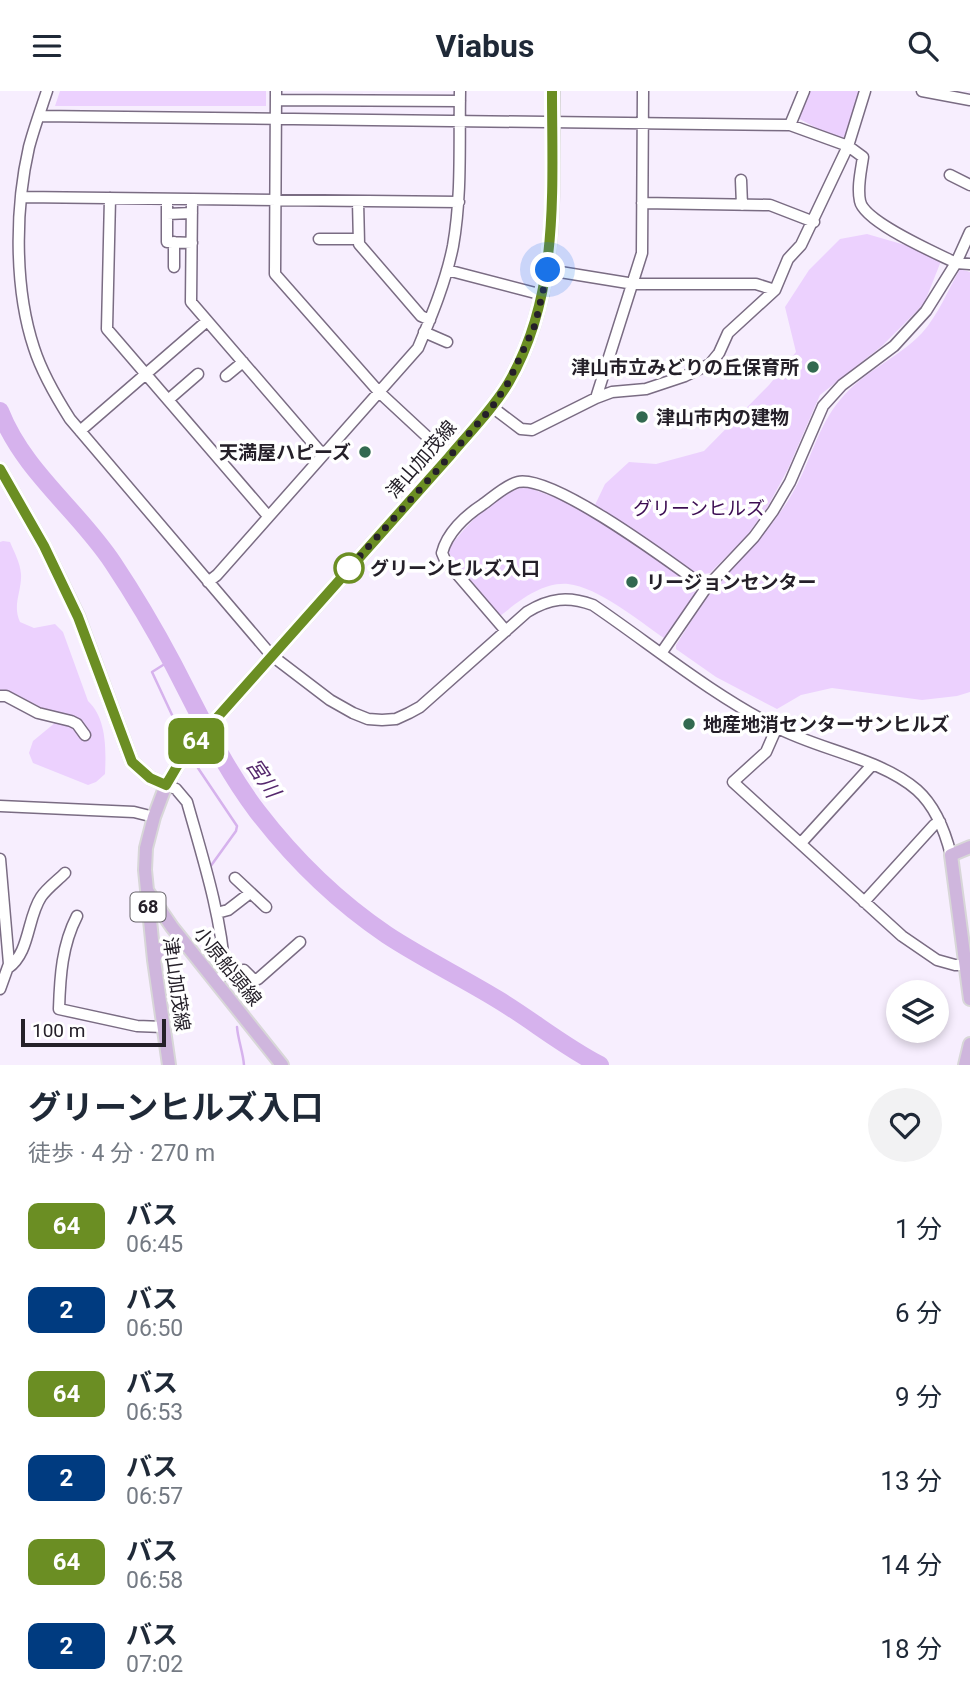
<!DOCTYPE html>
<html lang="ja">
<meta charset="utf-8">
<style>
body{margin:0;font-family:Roboto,"Noto Sans JP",sans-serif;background:#f2f2f3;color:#1f2937;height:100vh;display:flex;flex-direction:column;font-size:26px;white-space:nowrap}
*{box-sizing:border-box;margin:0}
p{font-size:23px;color:#747a83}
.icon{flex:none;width:38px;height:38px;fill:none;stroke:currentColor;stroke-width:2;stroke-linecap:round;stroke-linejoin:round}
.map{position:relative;height:974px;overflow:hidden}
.panel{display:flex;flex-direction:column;background:#fff;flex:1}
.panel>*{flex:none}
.badge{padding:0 14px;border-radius:10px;font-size:24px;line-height:46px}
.controls{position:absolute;left:886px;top:889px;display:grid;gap:14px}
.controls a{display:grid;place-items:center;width:63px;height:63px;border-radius:50%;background:#fff;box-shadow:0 4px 10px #0003;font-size:35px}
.scale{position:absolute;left:21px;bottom:18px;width:145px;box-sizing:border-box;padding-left:7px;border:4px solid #252029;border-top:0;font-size:19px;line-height:24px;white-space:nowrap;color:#252029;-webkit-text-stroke:5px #fff;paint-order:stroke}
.you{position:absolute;width:35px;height:35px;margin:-18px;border:5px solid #fff;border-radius:50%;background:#1a73e8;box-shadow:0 0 0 10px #1a73e833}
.map>.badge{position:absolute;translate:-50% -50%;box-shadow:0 0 0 4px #fff}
.round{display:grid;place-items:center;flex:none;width:74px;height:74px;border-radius:37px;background:#f2f2f3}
.headline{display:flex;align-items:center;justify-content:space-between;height:119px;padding:0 28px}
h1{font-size:33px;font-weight:700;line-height:52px}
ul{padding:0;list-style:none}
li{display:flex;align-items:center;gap:21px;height:84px;padding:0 28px}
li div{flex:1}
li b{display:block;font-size:26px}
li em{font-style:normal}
li .badge{min-width:77px;font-weight:700;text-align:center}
header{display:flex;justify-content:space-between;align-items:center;height:91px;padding:0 28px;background:#fff;font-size:32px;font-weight:700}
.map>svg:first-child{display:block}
.green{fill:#ecd1fe}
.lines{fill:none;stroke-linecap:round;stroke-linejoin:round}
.stream{stroke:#d6b2ed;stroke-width:2.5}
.river{stroke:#d6b2ed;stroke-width:18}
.minor-casing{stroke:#7a6c83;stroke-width:13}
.major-casing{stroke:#d8d7d8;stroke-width:16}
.minor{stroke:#fff;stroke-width:10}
.major{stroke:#cfb6dd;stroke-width:12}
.line-casing{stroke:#fff;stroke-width:16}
.line{stroke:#6b8e23;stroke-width:10}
.walk{stroke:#252029;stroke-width:7;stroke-dasharray:0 12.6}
.poi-dot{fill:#326950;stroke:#fff;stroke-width:2.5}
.stop-dot{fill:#fff;stroke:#6b8e23;stroke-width:3.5}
.labels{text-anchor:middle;stroke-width:7;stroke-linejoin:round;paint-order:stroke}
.shield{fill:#fff;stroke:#666369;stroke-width:2}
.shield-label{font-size:18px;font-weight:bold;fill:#252029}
.poi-label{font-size:19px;font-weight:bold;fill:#252029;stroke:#fff;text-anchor:start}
.street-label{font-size:19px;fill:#252029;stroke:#fff}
.park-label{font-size:19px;fill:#3c0d52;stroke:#fff}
.stop-label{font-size:19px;font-weight:bold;fill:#252029;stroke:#fff;text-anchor:start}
.water-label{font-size:21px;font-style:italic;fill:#55286d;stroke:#fff}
</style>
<header><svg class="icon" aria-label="menu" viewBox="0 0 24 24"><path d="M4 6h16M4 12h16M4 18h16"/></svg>Viabus<svg class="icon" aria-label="search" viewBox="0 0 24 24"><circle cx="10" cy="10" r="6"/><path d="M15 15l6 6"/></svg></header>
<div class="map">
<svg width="970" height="974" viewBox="0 0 970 974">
<rect width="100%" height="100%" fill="#f7eefe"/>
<path class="green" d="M 60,0 L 266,0 L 266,15 L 55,15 Z
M 808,0 L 859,0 L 845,46 L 835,47 L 796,26 Z
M 867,143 L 943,165 L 924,213 L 882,255 L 820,304 L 788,378 L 768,415 L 746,446 L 710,482 L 698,484 L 595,414 L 605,393 L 629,371 L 656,373 L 704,360 L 769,294 L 796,261 L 785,216 L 809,179 L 840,148 Z
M 960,178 L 970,181 L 970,601 L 957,605 L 922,609 L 832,597 L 801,604 L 777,618 L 716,586 L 676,558 L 676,554 C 689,534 702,512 718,493 C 743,463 772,438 792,403 C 810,373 817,336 840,309 C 862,281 897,268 922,242 C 938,224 948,199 960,178 Z
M 527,396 L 583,417 L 695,493 L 695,503 L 664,547 C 639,530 598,496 568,493 C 542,491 519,510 500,525 L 447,460 C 463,437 498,399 527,396 Z
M 3,450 L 10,451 C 14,461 20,471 21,483 C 22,500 12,514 20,531 L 34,537 L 55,533 L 63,541 L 88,610 C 107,628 106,659 105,683 L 96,691 L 88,694 L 33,672 L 29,662 L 33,650 L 56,631 L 54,623 L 17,604 L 0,599 L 0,451 Z"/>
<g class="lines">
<path class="stream" d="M 171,569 L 152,581 L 187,656
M 190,662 L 198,677 L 237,735 L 236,740 L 210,776
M 232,888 L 235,897
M 237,936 C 238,949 243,961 244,974"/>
<path class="river" d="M 0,320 C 24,381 78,419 113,472 C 135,505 155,539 173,573 C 199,623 223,675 257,720 C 293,767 338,811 387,844 C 422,867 461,886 497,908 C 532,929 563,955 600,974"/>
<defs>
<path id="minor" d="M 47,0 C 41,18 34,37 29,56 C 15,117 14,197 34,257 C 42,282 56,306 70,328 L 271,564 L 330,609 L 353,622 L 368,628 L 382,629 L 396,628 L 409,622 L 420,616 L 527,521 C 550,507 568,505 593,514 C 653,555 711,603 776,636 C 819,659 880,667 917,699 C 936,716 945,740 951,764
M 276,0 L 275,183 L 379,301 L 449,366
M 922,0 L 970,9
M 276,9 L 460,10
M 39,25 L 790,34 L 848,55 L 863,66 C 861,80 857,96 860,110 C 864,131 936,162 956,172 L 970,173
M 790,34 L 804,0
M 950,84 L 970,94
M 741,89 L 742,114
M 22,106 L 459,111
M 110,107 L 107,238 L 268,425
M 167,108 L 167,151 L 192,152
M 192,108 L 191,211 L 323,364
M 358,110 L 359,153 L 421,225 L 430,229
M 642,112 L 770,114 L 814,131
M 167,123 L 192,122
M 319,148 L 358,148
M 174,151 L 174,176
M 447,179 L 543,204
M 548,179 L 634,193 L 756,193 L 775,199
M 424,241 L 447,251
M 226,285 L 243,271
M 596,307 L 642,162 L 643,0
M 168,309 L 198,283
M 492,316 L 521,338 L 532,339 L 596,307 L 612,301 L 646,298 L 685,285 L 710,273 L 719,262 L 728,242 L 775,199 L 788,168 L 801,154 L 848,55 L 865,0
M 80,340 L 207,230
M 208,491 L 217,484 L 418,257 C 432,224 446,190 453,155 C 462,104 459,52 460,0
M 506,540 L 445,469 L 442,462 C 447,442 465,425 482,414 C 492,407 506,394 518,391 C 553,383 674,474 706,497
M 662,561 L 706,497 L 754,446 L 773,420 L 790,391 L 823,315 L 842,294 L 894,255 L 926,220 L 956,172 L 970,141
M 0,605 L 6,605 L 38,622 L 71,630 L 77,633 L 85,644
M 777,636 L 766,661 L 733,691 L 902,845 L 937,869 L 955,874 L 965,874
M 166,694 L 176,698 L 187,711 C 203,768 221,823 225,882 L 216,891
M 0,715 L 134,721 L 154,726
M 801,752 L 872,674
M 0,768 L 9,873 L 0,898
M 235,787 L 266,816
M 864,811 L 934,734 L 940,731
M 217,822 L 228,819 L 250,802
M 77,825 C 62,854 60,885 59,918 L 137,935 L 163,936
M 8,877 C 30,862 27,827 41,806 C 47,797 57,790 65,782
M 225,882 L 244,879 L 253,888 L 258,888 L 300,851"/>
<path id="major" d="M 0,378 L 44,455 L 78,525 L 132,671 L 150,687 L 166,694
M 970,756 L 951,764 L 970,908
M 148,801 L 172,836 L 282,974
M 154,869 C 159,853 173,851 187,855
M 169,974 L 154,869 L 145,779 L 146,757 L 154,726 L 166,694 L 183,665 L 449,366 C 469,342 493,318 509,291 C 560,202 552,99 553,0
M 965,974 L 970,953"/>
</defs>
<use href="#minor" class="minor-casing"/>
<use href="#major" class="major-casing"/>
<use href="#minor" class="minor"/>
<use href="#major" class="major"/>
</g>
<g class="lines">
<defs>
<path id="line" d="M 0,378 L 44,455 L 78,526 L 132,671 L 150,687 L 166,694 L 183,665 L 449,366 C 469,342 493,318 509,291 C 560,202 552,99 552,0"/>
</defs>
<use href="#line" class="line-casing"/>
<use href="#line" class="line"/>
<path class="walk" d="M 349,477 L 342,485 L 449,366 L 492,316 L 508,292 L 535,234 L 548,179"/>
</g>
<g class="poi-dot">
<circle cx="813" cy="276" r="7"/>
<circle cx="642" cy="326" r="7"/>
<circle cx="365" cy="361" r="7"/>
<circle cx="632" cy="491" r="7"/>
<circle cx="689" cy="633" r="7"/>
</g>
<circle class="stop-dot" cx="349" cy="477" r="14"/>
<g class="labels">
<rect class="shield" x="130.5" y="801.5" width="35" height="29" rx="5"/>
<g class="shield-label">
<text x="148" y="822">68</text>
</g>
<g class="poi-label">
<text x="799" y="283" text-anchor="end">津山市立みどりの丘保育所</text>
<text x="656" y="333">津山市内の建物</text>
<text x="351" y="368" text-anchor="end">天満屋ハピーズ</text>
<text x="646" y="498">リージョンセンター</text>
<text x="703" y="640">地産地消センターサンヒルズ</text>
</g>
<g class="street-label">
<text transform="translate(421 368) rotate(-49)" y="7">津山加茂線</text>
<text transform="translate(228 875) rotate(51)" y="7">小原船頭線</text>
<text transform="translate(177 893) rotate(82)" y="7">津山加茂線</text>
</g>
<g class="park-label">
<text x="699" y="424">グリーンヒルズ</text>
</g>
<g class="stop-label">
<text x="370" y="484">グリーンヒルズ入口</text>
</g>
<g class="water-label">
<text transform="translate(263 687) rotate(56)" y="7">宮川</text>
</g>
</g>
</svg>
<div class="controls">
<a><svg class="icon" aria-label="layers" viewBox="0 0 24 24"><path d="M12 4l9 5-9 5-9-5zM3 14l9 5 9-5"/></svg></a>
</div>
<div class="scale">100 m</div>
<div class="you" style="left:548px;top:179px"></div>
<b class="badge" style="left:196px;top:650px;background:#6b8e23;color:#fff">64</b>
</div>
<section class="panel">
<div class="headline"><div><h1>グリーンヒルズ入口</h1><p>徒歩 · 4 分 · 270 m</p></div><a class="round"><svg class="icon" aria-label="heart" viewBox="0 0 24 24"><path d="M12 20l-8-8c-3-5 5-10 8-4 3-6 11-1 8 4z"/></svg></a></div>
<ul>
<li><span class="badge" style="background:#6b8e23;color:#fff">64</span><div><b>バス</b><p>06:45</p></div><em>1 分</em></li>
<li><span class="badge" style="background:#003b80;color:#fff">2</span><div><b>バス</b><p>06:50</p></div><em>6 分</em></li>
<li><span class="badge" style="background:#6b8e23;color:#fff">64</span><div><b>バス</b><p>06:53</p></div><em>9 分</em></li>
<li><span class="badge" style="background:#003b80;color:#fff">2</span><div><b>バス</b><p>06:57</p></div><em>13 分</em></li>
<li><span class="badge" style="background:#6b8e23;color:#fff">64</span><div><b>バス</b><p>06:58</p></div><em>14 分</em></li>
<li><span class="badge" style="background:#003b80;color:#fff">2</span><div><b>バス</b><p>07:02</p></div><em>18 分</em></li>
</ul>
</section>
